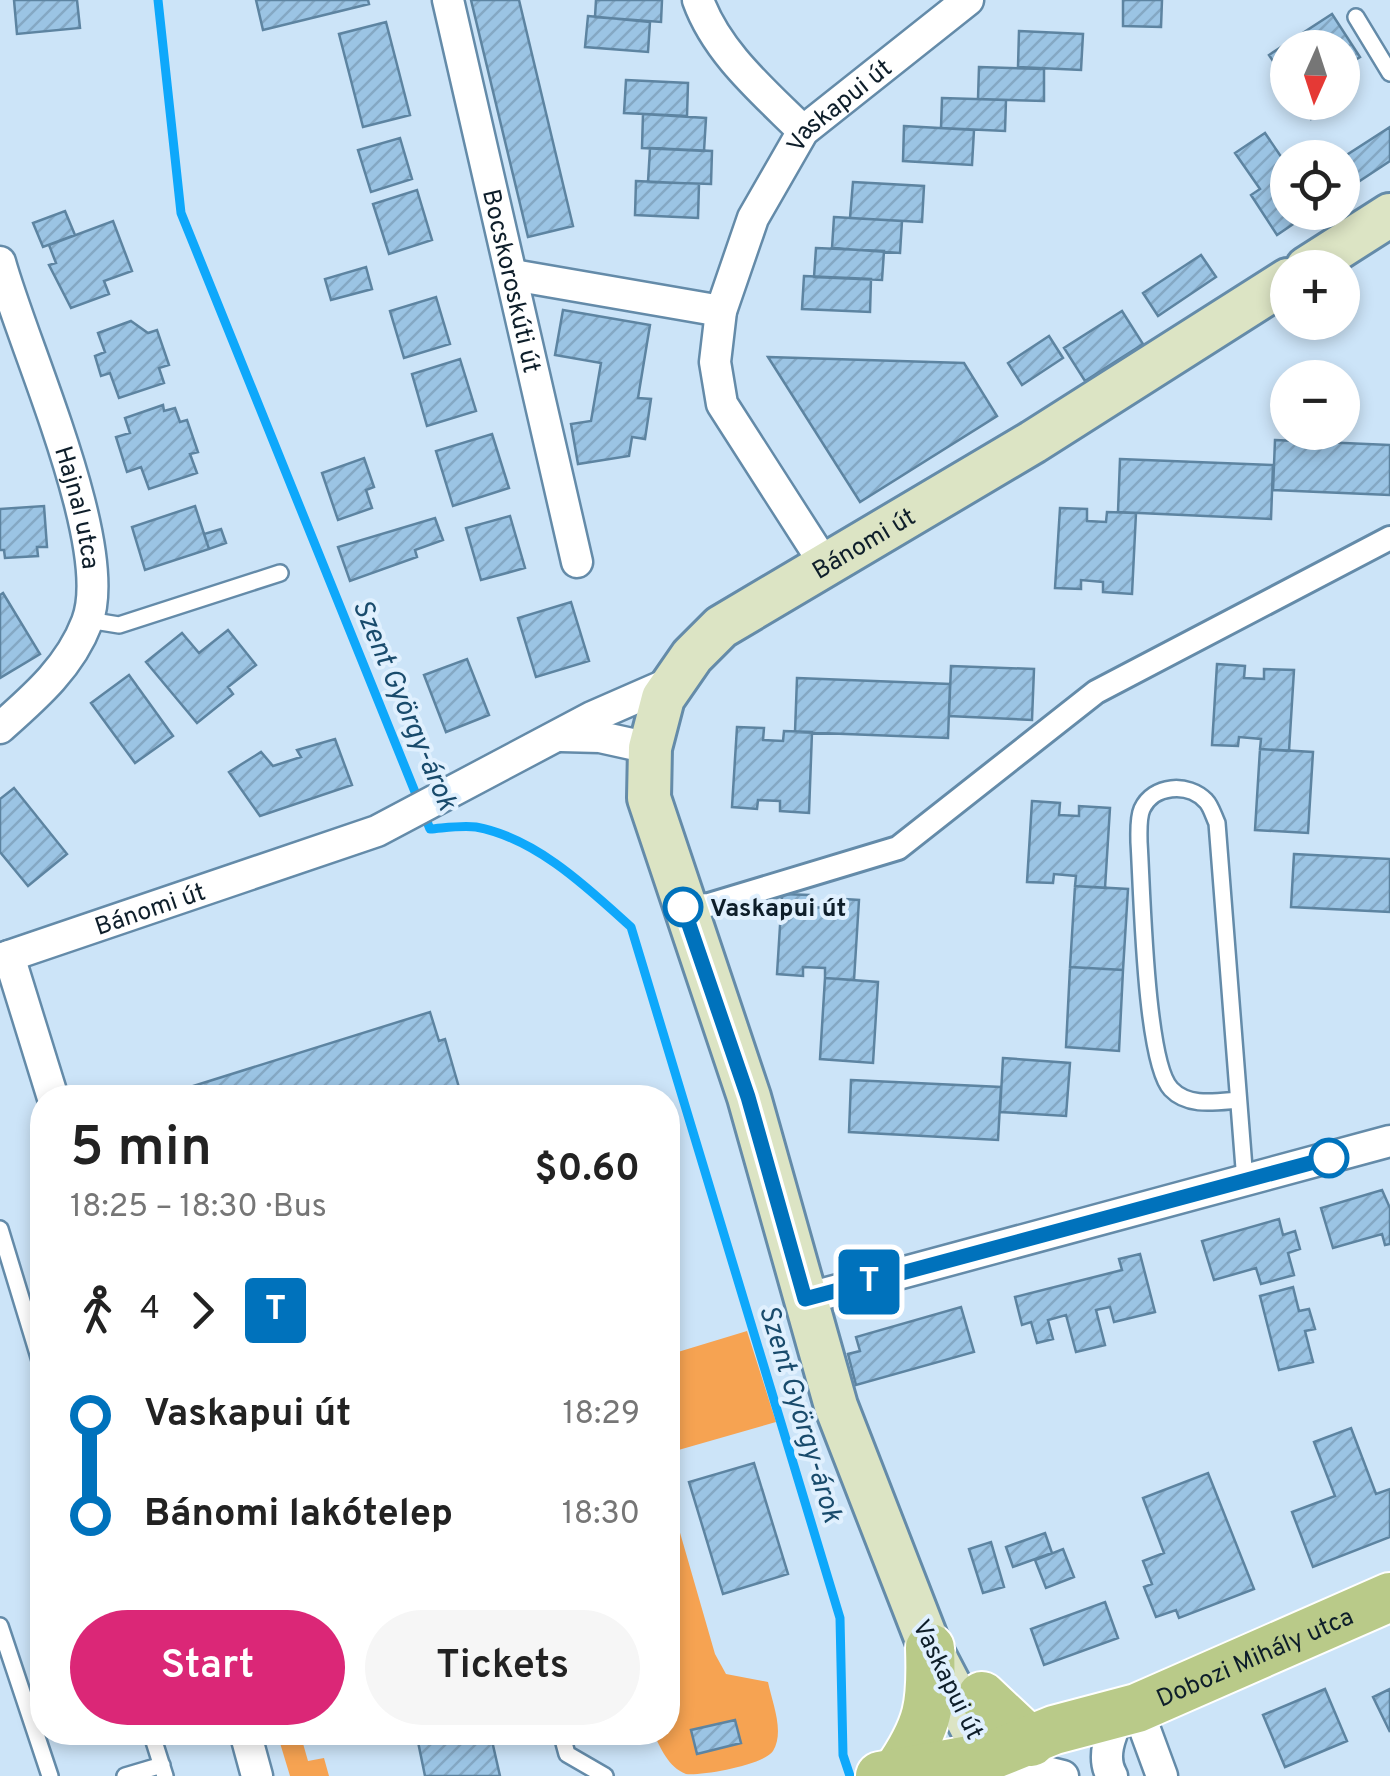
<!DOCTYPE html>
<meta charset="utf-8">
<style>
body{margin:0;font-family:Overpass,sans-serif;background:#f6f6f6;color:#222;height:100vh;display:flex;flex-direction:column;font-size:38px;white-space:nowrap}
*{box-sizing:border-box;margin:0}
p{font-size:32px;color:#767676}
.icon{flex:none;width:55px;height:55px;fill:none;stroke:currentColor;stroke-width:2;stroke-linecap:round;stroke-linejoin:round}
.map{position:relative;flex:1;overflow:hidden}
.details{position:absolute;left:30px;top:1085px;width:650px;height:660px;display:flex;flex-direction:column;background:#fff;border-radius:40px;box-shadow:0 5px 15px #0003}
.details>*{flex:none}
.badge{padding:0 20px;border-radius:8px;font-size:35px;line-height:65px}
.needle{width:65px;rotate:183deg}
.controls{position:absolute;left:1270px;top:30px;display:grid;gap:20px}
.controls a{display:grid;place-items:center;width:90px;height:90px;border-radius:50%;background:#fff;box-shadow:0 5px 15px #0003;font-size:50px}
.map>.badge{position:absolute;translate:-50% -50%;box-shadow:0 0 0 5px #fff}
.legs{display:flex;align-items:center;gap:15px;height:110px;padding:0 40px;font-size:32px}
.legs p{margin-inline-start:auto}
.head{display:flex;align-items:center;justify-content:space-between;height:170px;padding:0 40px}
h1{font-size:55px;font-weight:600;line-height:75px}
.cta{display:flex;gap:20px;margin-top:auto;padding:20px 40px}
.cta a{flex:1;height:115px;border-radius:60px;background:#db2777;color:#fff;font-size:40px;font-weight:600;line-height:115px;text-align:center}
.cta a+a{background:#f6f6f6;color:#222}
ul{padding:0 40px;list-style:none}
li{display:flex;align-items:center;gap:35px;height:100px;font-size:38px}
li i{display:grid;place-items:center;width:15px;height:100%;margin:0 12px;background:currentColor}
li i::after{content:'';width:25px;height:25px;margin:-12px;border:8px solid;border-radius:50%;background:#fff}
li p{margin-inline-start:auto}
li:first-child i{background:linear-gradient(#0000 50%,currentColor 0)}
li:last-child i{background:linear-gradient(currentColor 50%,#0000 0)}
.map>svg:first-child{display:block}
.green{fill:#f6a352}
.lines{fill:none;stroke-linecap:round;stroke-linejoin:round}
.stream{stroke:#0ea8fb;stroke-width:9}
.building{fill:url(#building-hatch);stroke:#5d84a1;stroke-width:2.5}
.service-casing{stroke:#648ba9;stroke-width:20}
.pedestrian-casing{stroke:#648ba9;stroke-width:28}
.minor-casing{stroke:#648ba9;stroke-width:35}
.secondary-casing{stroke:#648ba9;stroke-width:48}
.primary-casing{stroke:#fff;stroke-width:52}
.service{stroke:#fff;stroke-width:15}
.pedestrian{stroke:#fff;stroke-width:22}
.minor{stroke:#fff;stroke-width:30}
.secondary{stroke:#dce4c4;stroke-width:42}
.primary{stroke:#b9ca89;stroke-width:48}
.line-1-casing{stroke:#fff;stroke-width:22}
.line-1{stroke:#0072bc;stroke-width:15}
.stop-1-dot{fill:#fff;stroke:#0072bc;stroke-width:5}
.labels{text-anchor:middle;stroke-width:8;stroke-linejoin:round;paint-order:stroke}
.street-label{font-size:25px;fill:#0e1e2a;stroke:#e0f0fe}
.stop-label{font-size:25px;font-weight:bold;fill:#0e1e2a;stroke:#e0f0fe;text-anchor:start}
.water-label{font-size:28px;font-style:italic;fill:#194b6c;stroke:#e0f0fe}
</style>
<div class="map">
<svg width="1390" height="1776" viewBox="0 0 1390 1776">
<defs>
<pattern id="building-hatch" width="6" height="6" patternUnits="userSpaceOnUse" patternTransform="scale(2.5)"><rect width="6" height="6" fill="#9bc4e4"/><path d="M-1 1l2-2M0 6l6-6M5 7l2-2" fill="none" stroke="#84a8c4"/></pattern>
</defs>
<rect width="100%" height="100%" fill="#cce4f8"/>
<path class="green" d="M 747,1331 L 776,1422 L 668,1453 L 668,1355 Z
M 668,1491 L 715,1654 L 726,1674 L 768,1682 C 772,1702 785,1732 773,1751 C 764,1765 701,1776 686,1774 C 668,1767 661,1748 653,1733 L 668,1732 Z
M 277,1733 L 300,1733 L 308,1761 L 324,1758 L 329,1776 L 290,1776 Z"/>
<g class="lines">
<path class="stream" d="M 158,0 L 181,213 L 430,829 C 444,828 462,825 476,827 C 536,838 588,888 631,927 L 840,1618 L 843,1755 L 850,1776"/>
</g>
<path class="building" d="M 14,0 L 77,0 L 80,28 L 17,34 Z
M 256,0 L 368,0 L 369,4 L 263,30 Z
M 471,0 L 519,0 L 573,226 L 528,237 Z
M 596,0 L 662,0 L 661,22 L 595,17 Z
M 1123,0 L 1162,0 L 1161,27 L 1123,26 Z
M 1332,14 L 1360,57 L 1342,68 L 1342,48 L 1288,48 L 1288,84 L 1269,55 Z
M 588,16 L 650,22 L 648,52 L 585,47 Z
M 386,22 L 410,115 L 363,127 L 339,34 Z
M 1019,31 L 1083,34 L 1081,70 L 1018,67 Z
M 979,67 L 1044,69 L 1044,101 L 978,99 Z
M 626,80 L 688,83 L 687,116 L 624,113 Z
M 942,98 L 1006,100 L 1005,131 L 941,128 Z
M 1300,102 L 1335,102 L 1311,119 Z
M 643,114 L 706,118 L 704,151 L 642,148 Z
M 904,126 L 974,130 L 972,165 L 903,161 Z
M 1390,127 L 1390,161 L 1349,188 L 1342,178 L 1342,158 Z
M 1265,133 L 1288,167 L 1288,212 L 1311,212 L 1277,235 L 1251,195 L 1260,189 L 1235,153 Z
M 400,138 L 412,179 L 371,192 L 358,150 Z
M 650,148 L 712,151 L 711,184 L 648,182 Z
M 636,181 L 699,184 L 698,218 L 635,215 Z
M 853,182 L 924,186 L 922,222 L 850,218 Z
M 417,190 L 432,240 L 389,254 L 373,204 Z
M 65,211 L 75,235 L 43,247 L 33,223 Z
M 834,217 L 902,221 L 900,253 L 832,248 Z
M 113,221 L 132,271 L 104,281 L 109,294 L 71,308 L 49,265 L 56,263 L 49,245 Z
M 816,248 L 884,251 L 882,280 L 814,277 Z
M 1201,255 L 1216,277 L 1158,316 L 1143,293 Z
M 366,267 L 372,289 L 331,300 L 325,279 Z
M 804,276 L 871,279 L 870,312 L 802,309 Z
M 436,297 L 450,344 L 404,358 L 390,311 Z
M 563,310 L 650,325 L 638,398 L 651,399 L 645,439 L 632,437 L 629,456 L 578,464 L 571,424 L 591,421 L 601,363 L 555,355 Z
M 1122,311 L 1143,344 L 1085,381 L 1064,348 Z
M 131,321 L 148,333 L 157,330 L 169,365 L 159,368 L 164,383 L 119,398 L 110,373 L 101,376 L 95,356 L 105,352 L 98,333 Z
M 1049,336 L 1063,358 L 1022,385 L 1008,363 Z
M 768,357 L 964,363 L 997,416 L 860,502 Z
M 460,359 L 476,411 L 427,426 L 412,374 Z
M 163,405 L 164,411 L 175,408 L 180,422 L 187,420 L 198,452 L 190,454 L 197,473 L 149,489 L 141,467 L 127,472 L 116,437 L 130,433 L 125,418 Z
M 492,434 L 509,488 L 453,506 L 436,451 Z
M 1275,440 L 1390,445 L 1390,495 L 1273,490 Z
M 364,458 L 374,487 L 366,490 L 372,508 L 338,520 L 322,473 Z
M 1120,459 L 1273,465 L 1271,519 L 1118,512 Z
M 44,506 L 47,547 L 37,547 L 38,556 L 5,558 L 4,550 L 0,550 L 0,509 Z
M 195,506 L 209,549 L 145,570 L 132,527 Z
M 1060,508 L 1087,509 L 1087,521 L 1106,522 L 1107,512 L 1136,513 L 1132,594 L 1103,592 L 1103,582 L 1081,580 L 1081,589 L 1055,588 Z
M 510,516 L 525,568 L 481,580 L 466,528 Z
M 435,518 L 443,540 L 415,550 L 417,557 L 350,581 L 338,547 Z
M 221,529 L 226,543 L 209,549 L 204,534 Z
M 3,593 L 40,654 L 0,678 L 0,595 Z
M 571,602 L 589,661 L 536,677 L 518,618 Z
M 228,630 L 256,665 L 228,687 L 233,694 L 197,723 L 146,662 L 182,633 L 199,653 Z
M 467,659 L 489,715 L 446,732 L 424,675 Z
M 1217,664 L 1245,666 L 1244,678 L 1264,679 L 1264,669 L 1294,670 L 1289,751 L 1260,749 L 1261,739 L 1239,737 L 1238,746 L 1212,745 Z
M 951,666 L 1034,669 L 1032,720 L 949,716 Z
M 129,675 L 173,736 L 135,763 L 91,703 Z
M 797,678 L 950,684 L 948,738 L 795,732 Z
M 737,727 L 764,728 L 763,740 L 783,741 L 784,731 L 812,732 L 809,813 L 780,811 L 780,801 L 758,800 L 757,809 L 732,807 Z
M 335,739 L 352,785 L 260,816 L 229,772 L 261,752 L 273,766 L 301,757 L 297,750 Z
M 1260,749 L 1313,752 L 1308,833 L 1255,830 Z
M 14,788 L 67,854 L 28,886 L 0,852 L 0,799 Z
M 1032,801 L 1060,803 L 1059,815 L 1079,816 L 1079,806 L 1110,808 L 1105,888 L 1075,886 L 1076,876 L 1054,874 L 1053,883 L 1027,882 Z
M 1294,854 L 1390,859 L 1390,912 L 1291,907 Z
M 1075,886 L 1128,889 L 1123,970 L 1070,967 Z
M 782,894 L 809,895 L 809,907 L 829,908 L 829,898 L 859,900 L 854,980 L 825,978 L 825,968 L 803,967 L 803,976 L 777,974 Z
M 1070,967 L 1123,970 L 1119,1051 L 1066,1047 Z
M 825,978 L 878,982 L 873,1063 L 820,1059 Z
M 430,1012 L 439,1041 L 445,1039 L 462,1098 L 155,1098 Z
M 1003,1058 L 1070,1063 L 1066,1116 L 1000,1112 Z
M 851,1080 L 1001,1087 L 998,1140 L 849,1132 Z
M 1382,1190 L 1390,1208 L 1390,1244 L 1385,1245 L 1382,1234 L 1333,1248 L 1321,1208 Z
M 1279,1219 L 1283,1235 L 1295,1231 L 1300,1249 L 1288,1253 L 1294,1275 L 1261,1284 L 1256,1268 L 1214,1280 L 1202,1241 Z
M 1140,1254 L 1155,1312 L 1114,1322 L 1110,1307 L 1096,1310 L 1105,1345 L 1076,1352 L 1066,1315 L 1048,1320 L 1053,1339 L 1037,1343 L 1031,1322 L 1022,1325 L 1015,1297 L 1122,1270 L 1119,1259 Z
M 1293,1287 L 1299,1311 L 1309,1309 L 1315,1329 L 1305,1331 L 1313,1362 L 1279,1370 L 1260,1296 Z
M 961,1307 L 974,1352 L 856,1385 L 848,1354 L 860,1351 L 856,1337 Z
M 1351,1428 L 1376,1494 L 1390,1489 L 1390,1537 L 1313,1567 L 1292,1512 L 1335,1496 L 1314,1442 Z
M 754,1463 L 788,1574 L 723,1594 L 689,1482 Z
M 1208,1473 L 1254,1589 L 1179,1618 L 1176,1610 L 1156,1617 L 1144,1587 L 1152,1584 L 1143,1561 L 1164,1553 L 1143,1498 Z
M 1045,1533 L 1052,1553 L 1013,1567 L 1006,1547 Z
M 991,1542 L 1004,1587 L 983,1593 L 969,1549 Z
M 1063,1549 L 1074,1577 L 1046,1588 L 1035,1560 Z
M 1105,1602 L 1118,1638 L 1044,1665 L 1031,1629 Z
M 1325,1689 L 1347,1741 L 1285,1767 L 1263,1715 Z
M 1390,1689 L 1390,1732 L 1373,1697 Z
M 735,1720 L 741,1743 L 697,1754 L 691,1730 Z
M 416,1732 L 490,1732 L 500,1776 L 425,1776 Z"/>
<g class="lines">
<defs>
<path id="service" d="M 1356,17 L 1390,73
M 88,620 L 119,625 L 280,573
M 1238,1100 C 1215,1102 1188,1107 1171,1089 C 1145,1062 1142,887 1139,842 C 1139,832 1138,818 1142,809 C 1153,785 1188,782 1206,801 C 1211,806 1214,817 1217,823 L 1245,1181
M 0,1229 L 42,1367
M 0,1626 L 50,1776
M 151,1732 L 165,1776
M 561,1732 L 567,1754 L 605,1776
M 125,1776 L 162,1765"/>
<path id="pedestrian" d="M 683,907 L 709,905 L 898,848 L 1096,692 L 1390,538"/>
<g id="minor">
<path id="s1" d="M 448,0 L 577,562"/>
<path d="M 698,0 C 717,53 764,92 803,131"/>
<path id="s2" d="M 0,262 C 23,346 116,547 87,622 C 70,667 35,697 0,728"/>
<path d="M 513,275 L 721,311"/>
<path id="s3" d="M 824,563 L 722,404 L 715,362 L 721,311 L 753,218 L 803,131 L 968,0"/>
<path d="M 561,736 L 600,737 L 650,748"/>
<path d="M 9,956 L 53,1098"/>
<path id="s4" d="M 0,959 L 377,831 L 592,717 L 672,682"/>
<path d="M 805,1299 L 1390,1141"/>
<path d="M 1137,1708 L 1162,1776"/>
<path d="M 245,1732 L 257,1776"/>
<path d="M 990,1758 L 1063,1776"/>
<path d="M 1112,1776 C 1100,1756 1112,1732 1120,1713"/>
</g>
<g id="secondary">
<path d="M 1307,268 L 1390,215"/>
<path id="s5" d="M 987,1757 L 930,1648 L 836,1406 L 749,1097 L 649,798 L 650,748 L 663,698 L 692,656 L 721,627 L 1033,442 L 1288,280"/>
</g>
<g id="primary">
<path d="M 982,1696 L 1031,1742"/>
<path d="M 896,1773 C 929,1726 932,1704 930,1648"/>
<path id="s6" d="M 880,1776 L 987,1757 L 1054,1730 L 1137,1708 L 1390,1597"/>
</g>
</defs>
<use href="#service" class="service-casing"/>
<use href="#pedestrian" class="pedestrian-casing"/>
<use href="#minor" class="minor-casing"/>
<use href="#secondary" class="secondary-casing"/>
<use href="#primary" class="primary-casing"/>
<use href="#service" class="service"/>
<use href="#pedestrian" class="pedestrian"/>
<use href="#minor" class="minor"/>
<use href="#secondary" class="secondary"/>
<use href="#primary" class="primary"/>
</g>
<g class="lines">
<defs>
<path id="line-1" d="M 683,907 L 748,1097 L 805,1299 L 1329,1158"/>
</defs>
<use href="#line-1" class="line-1-casing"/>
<use href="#line-1" class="line-1"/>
</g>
<g class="stop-1-dot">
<circle cx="683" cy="907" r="18"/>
<circle cx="1329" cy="1158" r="18"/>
</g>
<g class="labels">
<g class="street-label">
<text dy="9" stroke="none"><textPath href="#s3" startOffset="525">Vaskapui út</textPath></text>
<text dy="9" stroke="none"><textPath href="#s1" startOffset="288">Bocskoroskúti út</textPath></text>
<text dy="9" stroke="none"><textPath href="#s2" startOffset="258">Hajnal utca</textPath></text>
<text dy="9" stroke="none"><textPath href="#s5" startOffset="1378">Bánomi út</textPath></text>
<text dy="9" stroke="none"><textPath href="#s4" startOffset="158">Bánomi út</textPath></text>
<text dy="9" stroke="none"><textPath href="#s6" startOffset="395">Dobozi Mihály utca</textPath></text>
<text transform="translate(949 1679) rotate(64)" y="9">Vaskapui út</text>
</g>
<g class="stop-label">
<text x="710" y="916">Vaskapui út</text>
</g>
<g class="water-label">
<text transform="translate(406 704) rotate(67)" y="10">Szent György-árok</text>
<text transform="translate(802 1413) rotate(73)" y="10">Szent György-árok</text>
</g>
</g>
</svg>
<div class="controls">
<a><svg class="needle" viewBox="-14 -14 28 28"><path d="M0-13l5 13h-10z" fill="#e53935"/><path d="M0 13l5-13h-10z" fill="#767676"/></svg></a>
<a><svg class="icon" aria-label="locate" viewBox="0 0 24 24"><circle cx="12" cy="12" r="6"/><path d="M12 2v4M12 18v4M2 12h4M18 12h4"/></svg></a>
<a>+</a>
<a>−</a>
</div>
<b class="badge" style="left:869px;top:1282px;background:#0072bc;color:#fff">T</b>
<section class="details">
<div class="head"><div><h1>5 min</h1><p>18:25 – 18:30 · Bus</p></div><b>$0.60</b></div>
<div class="legs"><svg class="icon" aria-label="walk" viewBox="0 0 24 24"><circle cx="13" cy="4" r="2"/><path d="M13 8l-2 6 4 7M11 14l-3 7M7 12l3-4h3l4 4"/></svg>4<svg class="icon" aria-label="forward" viewBox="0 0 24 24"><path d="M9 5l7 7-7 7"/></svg><b class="badge" style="background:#0072bc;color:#fff">T</b></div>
<ul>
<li><i style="color:#0072bc"></i><b>Vaskapui út</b><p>18:29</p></li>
<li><i style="color:#0072bc"></i><b>Bánomi lakótelep</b><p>18:30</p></li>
</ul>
<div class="cta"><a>Start</a><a>Tickets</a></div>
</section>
</div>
